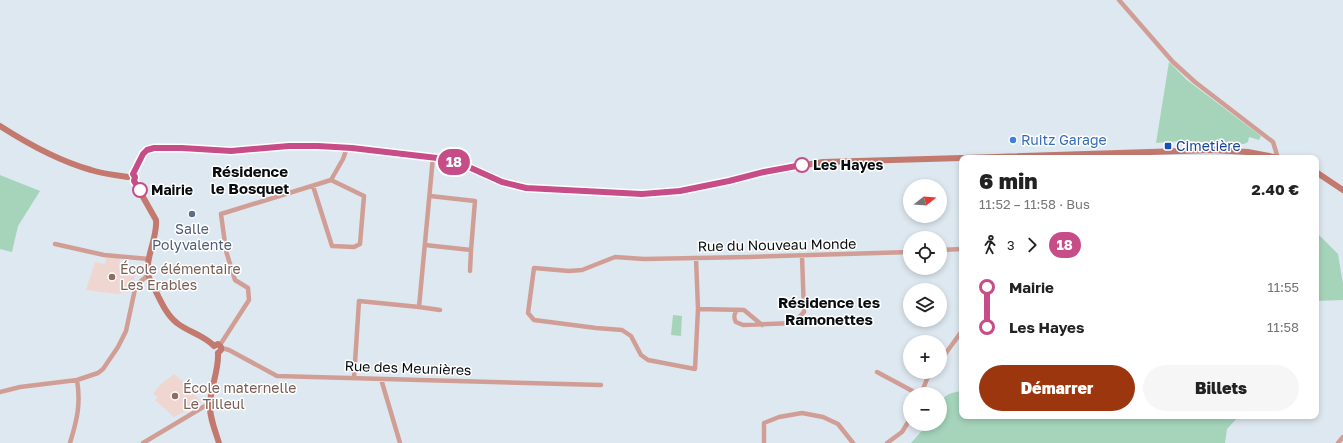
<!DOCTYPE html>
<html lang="fr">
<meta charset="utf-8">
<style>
body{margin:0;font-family:"Golos Text",sans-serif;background:#f6f6f6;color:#222;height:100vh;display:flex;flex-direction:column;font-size:15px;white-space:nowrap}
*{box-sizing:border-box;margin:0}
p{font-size:13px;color:#767676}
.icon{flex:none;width:22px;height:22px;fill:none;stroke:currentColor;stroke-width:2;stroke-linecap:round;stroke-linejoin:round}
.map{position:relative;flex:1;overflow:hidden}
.sheet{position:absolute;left:959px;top:155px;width:360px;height:264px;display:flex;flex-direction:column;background:#fff;border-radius:8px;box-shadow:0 2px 6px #0003}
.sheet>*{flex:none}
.badge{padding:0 8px;border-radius:13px;font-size:14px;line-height:26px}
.needle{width:26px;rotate:73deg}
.buttons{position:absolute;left:903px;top:179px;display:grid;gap:8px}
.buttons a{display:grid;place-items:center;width:44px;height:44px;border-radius:50%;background:#fff;box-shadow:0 2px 6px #0003;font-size:20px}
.map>.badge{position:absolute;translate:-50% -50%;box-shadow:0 0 0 2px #fff}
.legs{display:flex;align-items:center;gap:6px;height:44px;padding:0 20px;font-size:13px}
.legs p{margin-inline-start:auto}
.headline{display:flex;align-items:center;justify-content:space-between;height:68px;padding:0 20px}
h1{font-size:22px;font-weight:800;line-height:30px}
.cta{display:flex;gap:8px;margin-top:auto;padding:8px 20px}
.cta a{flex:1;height:46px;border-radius:24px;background:#9c360e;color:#fff;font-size:16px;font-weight:800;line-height:46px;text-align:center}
.cta a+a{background:#f6f6f6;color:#222}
ul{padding:0 20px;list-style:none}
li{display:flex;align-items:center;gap:14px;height:40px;font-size:15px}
li i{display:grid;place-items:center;width:6px;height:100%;margin:0 5px;background:currentColor}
li i::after{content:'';width:10px;height:10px;margin:-5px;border:3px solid;border-radius:50%;background:#fff}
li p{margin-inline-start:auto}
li:first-child i{background:linear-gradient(#0000 50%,currentColor 0)}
li:last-child i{background:linear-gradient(currentColor 50%,#0000 0)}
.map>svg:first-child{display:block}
.education{fill:#f0d6d0}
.green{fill:#a5d4bb}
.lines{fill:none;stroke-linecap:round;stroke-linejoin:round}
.street{stroke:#d19e96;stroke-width:4.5}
.secondary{stroke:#c4796f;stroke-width:6}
.line-1-casing{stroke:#fff;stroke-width:9}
.line-1{stroke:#c74d88;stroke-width:6}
.shop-dot{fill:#3f7fe0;stroke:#fff;stroke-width:1.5}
.transit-dot{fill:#1a4fb4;stroke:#fff;stroke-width:1.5}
.stop-1-dot{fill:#fff;stroke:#c74d88;stroke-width:2}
.service-dot{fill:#5c6f8a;stroke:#fff;stroke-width:1.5}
.education-dot{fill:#8d6e63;stroke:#fff;stroke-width:1.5}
.labels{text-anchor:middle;stroke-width:3;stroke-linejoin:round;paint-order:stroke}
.shop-label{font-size:14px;fill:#366cbe;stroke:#fff;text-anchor:start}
.transit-label{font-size:14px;fill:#164399;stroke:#fff;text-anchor:start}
.stop-label{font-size:14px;font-weight:bold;fill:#090d0f;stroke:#fff;text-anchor:start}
.service-label{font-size:14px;fill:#4e5e75;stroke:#fff}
.street-label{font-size:14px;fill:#090d0f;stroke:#fff}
.education-label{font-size:14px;fill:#785e54;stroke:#fff;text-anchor:start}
.neighbourhood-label{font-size:15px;font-weight:bold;fill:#090d0f;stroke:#fff}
</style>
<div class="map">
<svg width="1343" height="443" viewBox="0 0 1343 443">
<rect width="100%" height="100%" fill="#dee8f0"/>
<path class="education" d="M 120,257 L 119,269 L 136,273 L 129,292 L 117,294 L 86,290 L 95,262 L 105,264 L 106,258 Z
M 174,374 L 186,384 L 185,386 L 202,402 L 174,417 L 155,400 L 158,397 L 153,394 L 160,385 Z"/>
<path class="green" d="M 1169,62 L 1187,80 L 1261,136 L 1259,140 L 1249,137 L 1248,142 L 1244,144 L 1181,141 L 1156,143 Z
M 0,175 L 40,191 L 18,226 L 12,252 L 0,249 Z
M 1316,232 L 1338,254 L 1343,284 L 1343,300 L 1316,301 Z
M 673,315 L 682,316 L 681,336 L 671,335 Z
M 962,391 L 962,416 L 1239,416 L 1227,429 L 1225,443 L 911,443 L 928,424 L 940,424 C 940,403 938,394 962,391 Z"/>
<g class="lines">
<path class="street" d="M 1119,0 L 1173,62 L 1195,82 L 1273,142 L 1278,158
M 313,186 L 332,246 L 354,247 L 360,244 L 364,196 L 331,180
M 55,244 L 104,255 L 149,259
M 425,245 L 471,250 L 475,201 L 430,196
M 940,250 L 962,249
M 696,258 L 698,309 L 695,369 L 648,360 L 641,355 L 631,336 L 622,330 L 596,328 L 534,320 L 528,313 L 534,268 L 569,271 L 582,270 L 615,257 L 644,259 L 749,257 L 910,252
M 470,271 L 471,250
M 419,307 L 440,310
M 698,309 L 744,310 L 762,325
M 737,310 C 734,314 733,317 736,322 L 743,325 L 794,323 L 804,312 L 802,256
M 220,345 L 249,300 L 248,288 L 235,280 L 226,251 L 221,214 L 331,180 L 343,159 L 347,148
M 222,348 L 229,350 L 277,376 L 601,385
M 940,361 L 962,331
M 877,372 L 918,394
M 354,378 L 359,301 L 419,307 L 433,157
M 381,379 L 400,443
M 0,392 L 20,387 L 77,380 L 98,373 L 103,369 L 118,347 L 126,331 L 135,289 L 139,283 L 148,275
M 921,394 L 927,379 L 932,372
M 70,443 C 77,420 81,404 77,380
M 143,443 L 210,403
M 764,443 L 764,423 L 779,417 L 802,413 L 823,417 L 838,424 L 853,443
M 887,443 L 902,432 L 910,419
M 1338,443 L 1343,437"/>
<path class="secondary" d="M 0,126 C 28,144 59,161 91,170 C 103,174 115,175 128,177
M 964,158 L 1212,150 L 1248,152 L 1279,158
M 1316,172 L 1343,190
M 133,174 L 143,154 L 147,150 L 154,148 L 181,148 L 231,151 L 289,146 L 317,146 L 437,157 L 462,164 L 502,182 L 526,188 L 642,194 L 680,191 L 729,181 L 764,172 L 823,162 L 962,158
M 134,181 L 156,220 C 158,239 142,262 150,280 C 158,294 164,313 177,323 C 188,332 204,335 214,346
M 214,346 L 218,344 L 221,347 L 221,350 L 218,353
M 218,353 C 219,370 211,386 210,403 C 209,416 215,430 219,443"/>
</g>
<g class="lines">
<defs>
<path id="line-1" d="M 140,190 L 134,181 L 135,177 L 133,174 L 143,154 L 147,150 L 154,148 L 182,148 L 231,151 L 289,146 L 318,146 L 352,148 L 437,158 L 462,164 L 502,182 L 526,188 L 642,194 L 680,191 L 729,181 L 764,172 L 802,165"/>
</defs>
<use href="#line-1" class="line-1-casing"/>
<use href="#line-1" class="line-1"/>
</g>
<circle class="shop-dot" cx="1013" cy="140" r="4"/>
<rect class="transit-dot" x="1164" y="142" width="8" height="8" rx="2"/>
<g class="stop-1-dot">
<circle cx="802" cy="165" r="7"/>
<circle cx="140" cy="190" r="7"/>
</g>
<circle class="service-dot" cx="192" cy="214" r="4"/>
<g class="education-dot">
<circle cx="112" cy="277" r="4"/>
<circle cx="175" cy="396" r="4"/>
</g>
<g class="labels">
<g class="shop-label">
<text x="1021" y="145">Ruitz Garage</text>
</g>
<g class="transit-label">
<text x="1176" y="151">Cimetière</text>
</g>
<g class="stop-label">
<text x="813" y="170">Les Hayes</text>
<text x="151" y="195">Mairie</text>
</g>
<g class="service-label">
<text x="192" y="234">Salle<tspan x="192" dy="16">Polyvalente</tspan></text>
</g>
<g class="street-label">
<text transform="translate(777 245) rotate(-1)" y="5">Rue du Nouveau Monde</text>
<text transform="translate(408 368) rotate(2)" y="5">Rue des Meunières</text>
</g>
<g class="education-label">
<text x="120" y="274">École élémentaire<tspan x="120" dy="16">Les Erables</tspan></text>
<text x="183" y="393">École maternelle<tspan x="183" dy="16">Le Tilleul</tspan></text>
</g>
<g class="neighbourhood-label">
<text x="250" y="177">Résidence<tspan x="250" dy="17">le Bosquet</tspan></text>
<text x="829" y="308">Résidence les<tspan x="829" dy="17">Ramonettes</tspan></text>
</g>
</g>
</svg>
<div class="buttons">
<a><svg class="needle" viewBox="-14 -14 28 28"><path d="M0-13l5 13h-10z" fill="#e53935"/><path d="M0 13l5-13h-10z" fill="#767676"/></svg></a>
<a><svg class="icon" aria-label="locate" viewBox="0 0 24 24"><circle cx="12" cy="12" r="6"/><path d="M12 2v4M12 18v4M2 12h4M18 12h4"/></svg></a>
<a><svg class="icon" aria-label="layers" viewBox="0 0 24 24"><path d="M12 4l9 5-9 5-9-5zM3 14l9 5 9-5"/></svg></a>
<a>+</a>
<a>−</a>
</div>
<b class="badge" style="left:454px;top:162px;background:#c74d88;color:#fff">18</b>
<section class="sheet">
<div class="headline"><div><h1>6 min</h1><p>11:52 – 11:58 · Bus</p></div><b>2.40 €</b></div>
<div class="legs"><svg class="icon" aria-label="walk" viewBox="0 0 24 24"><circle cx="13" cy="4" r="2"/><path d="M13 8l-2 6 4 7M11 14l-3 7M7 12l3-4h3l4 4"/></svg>3<svg class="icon" aria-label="forward" viewBox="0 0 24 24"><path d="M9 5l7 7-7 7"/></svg><b class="badge" style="background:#c74d88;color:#fff">18</b></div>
<ul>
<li><i style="color:#c74d88"></i><b>Mairie</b><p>11:55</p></li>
<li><i style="color:#c74d88"></i><b>Les Hayes</b><p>11:58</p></li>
</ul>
<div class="cta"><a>Démarrer</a><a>Billets</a></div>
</section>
</div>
